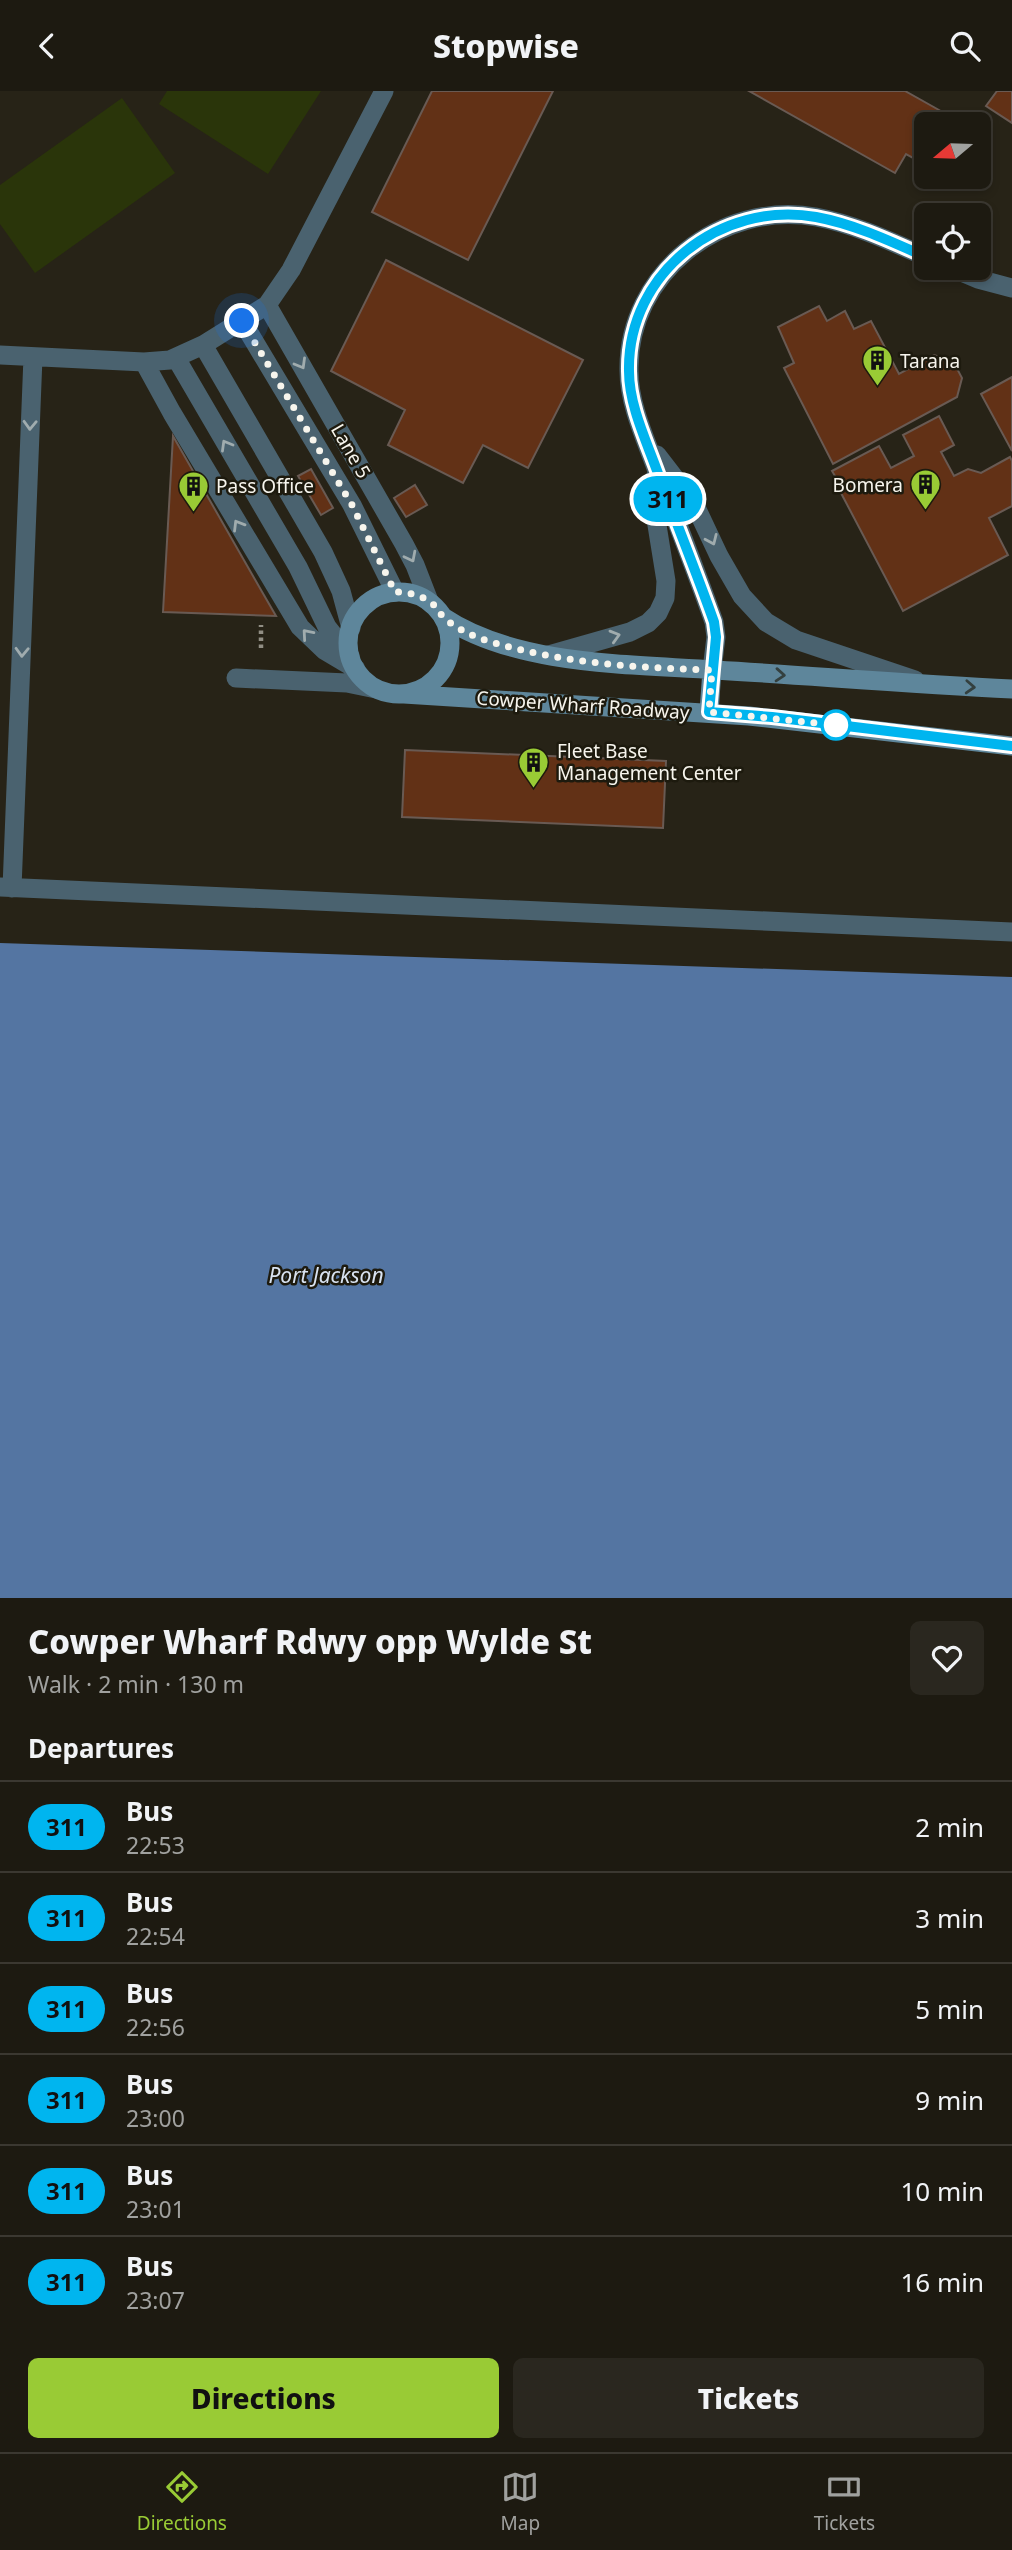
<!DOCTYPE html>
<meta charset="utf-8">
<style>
body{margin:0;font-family:"Noto Sans",sans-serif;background:#2a271f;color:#f1f3f6;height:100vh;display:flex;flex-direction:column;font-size:26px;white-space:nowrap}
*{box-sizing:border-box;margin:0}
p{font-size:23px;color:#a0a19f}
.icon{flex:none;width:38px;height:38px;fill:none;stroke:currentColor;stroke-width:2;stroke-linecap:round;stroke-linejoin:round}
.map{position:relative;height:1507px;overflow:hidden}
.details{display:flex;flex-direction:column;background:#1d1a11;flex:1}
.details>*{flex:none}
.badge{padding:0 14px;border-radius:23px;font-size:24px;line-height:46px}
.needle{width:46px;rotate:251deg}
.controls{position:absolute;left:914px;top:21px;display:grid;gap:14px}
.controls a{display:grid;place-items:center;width:77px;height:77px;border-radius:10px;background:#1d1a11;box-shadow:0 4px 10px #0003,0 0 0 2px #3b3831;font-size:35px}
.you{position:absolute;width:35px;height:35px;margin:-18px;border:5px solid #fff;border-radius:50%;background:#1a73e8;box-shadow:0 0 0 10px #1a73e833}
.map>.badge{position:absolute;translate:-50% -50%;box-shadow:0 0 0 4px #fff}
h2{padding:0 28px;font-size:26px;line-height:63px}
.round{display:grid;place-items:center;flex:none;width:74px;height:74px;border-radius:10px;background:#2a271f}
.overview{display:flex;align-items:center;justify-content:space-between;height:119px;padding:0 28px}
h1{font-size:33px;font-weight:800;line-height:52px}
.button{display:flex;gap:14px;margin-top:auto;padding:14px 28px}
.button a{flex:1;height:80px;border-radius:10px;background:#99cb35;color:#111;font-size:28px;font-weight:800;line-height:80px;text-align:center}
.button a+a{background:#2a271f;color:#f1f3f6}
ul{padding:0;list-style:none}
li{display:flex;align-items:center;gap:21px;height:91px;padding:0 28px;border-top:2px solid #3b3831}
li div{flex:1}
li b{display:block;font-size:26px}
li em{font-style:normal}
li .badge{min-width:77px;font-weight:700;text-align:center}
header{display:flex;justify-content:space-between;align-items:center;height:91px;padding:0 28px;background:#1d1a11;font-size:32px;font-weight:800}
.tab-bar{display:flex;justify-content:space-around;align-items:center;height:98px;border-top:2px solid #3b3831;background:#1d1a11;font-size:19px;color:#a0a19f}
.tab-bar a{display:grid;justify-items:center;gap:4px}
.tab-bar .current{color:#99cb35}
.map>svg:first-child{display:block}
.green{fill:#2a350a}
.water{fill:#5475a2}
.building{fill:#623116;stroke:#695a53;stroke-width:2}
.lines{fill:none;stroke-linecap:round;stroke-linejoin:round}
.path{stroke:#918e84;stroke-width:4.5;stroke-dasharray:3.5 3.5;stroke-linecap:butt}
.service{stroke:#4a626f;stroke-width:19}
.tertiary{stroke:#4a626f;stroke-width:19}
.secondary{stroke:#5e869b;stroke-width:19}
.oneway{stroke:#a0acae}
.oneway2{stroke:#34403f}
.line-casing{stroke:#fff;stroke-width:16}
.line{stroke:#00b5ef;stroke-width:10}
.walk{stroke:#f7f5ed;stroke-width:7;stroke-dasharray:0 12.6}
.stop-dot{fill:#fff;stroke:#00b5ef;stroke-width:3.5}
.labels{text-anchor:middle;stroke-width:5;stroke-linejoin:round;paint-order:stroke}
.poi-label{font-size:19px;fill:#f7f5ed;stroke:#1d1a0e;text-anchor:start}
.street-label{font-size:19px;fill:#f7f5ed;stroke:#1d1a0e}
.water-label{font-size:21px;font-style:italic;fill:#d9e3f1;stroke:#1d1a0e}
</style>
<header><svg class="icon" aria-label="back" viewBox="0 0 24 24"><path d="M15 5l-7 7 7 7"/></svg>Stopwise<svg class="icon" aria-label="search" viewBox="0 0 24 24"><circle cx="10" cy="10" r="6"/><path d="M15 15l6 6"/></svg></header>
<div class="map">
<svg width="1012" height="1507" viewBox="0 0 1012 1507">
<rect width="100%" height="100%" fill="#272317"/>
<path class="green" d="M 167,0 L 321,0 L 268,83 L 159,13 Z
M 122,7 L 175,82 L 35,182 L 0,133 L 0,94 Z"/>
<path class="water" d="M 0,852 L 1012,886 L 1012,1507 L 0,1507 Z"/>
<path class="building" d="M 432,0 L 553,0 L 468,169 L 372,121 Z
M 749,0 L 905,0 L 955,28 L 952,33 L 926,33 L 926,74 L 906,63 L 895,82 Z
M 997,0 L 1012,0 L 1012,32 L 986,15 Z
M 386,169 L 583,269 L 528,377 L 483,354 L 463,392 L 388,354 L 405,319 L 331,280 Z
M 819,215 L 827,230 L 845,220 L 854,238 L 871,230 L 899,283 L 934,264 L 953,270 L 962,287 L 957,306 L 833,373 L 784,277 L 794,272 L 778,236 Z
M 1012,286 L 1012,360 L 981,303 Z
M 939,325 L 954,354 L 941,361 L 954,385 L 968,378 L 981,382 L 1010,366 L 1012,370 L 1012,415 L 989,427 L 1008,464 L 903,520 L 841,402 L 844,400 L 832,380 L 879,355 L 891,377 L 914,365 L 903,344 Z
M 173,345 L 261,499 L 276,525 L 163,521 Z
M 311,378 L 333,417 L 321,424 L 298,385 Z
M 415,394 L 427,414 L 406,426 L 394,407 Z
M 405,659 L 666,670 L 663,737 L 402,726 Z"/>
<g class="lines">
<path class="path" d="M 261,557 L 261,534"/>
<path class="service" d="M 267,214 L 404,453 L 415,474 L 429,510
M 242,230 L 352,414 L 395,501
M 203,254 L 323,461 L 341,500 L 351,537
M 0,264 L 144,271 L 170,269 L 203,254 L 267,214 L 291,179 L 384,0
M 176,267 L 298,476 L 327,536 L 350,565
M 144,271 L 172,322 L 300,536 L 324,559 L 356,578
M 236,587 L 347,592 L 376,598
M 0,796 L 1012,841
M 12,797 L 33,266"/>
<path class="tertiary" d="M 952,177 L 978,188 L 1012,197
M 657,364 L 694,412 L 719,465 L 742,505 L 766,531 L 796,549 L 915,589
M 549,564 L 630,541 L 648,532 L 658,522 L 665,507 L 666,490 L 656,428 L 654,388
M 712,579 L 716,546 L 714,531 C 696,480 676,429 656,377 C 645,347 629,313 629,280 C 627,183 721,109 816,126 C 854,133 890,150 926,166"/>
<path class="secondary" d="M348 552a51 51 0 1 1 102 0a51 51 0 1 1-102 0Z
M 443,526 C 516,575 630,573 716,579 C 814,585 913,593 1012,598
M 404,603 L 749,625 L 1012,655
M 709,621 L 712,579"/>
</g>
<defs><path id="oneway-chevron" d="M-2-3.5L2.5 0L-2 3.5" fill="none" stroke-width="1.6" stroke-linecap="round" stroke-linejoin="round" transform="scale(1.75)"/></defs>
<g class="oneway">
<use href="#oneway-chevron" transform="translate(301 273) rotate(60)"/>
<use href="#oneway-chevron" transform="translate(30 334) rotate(92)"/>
<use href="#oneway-chevron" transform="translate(226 354) rotate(-120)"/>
<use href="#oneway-chevron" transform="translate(238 434) rotate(-121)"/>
<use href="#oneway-chevron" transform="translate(712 449) rotate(66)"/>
<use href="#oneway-chevron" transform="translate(411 466) rotate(63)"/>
<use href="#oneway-chevron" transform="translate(307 543) rotate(-131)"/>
<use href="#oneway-chevron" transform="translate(615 545) rotate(-16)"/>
<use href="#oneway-chevron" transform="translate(22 561) rotate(92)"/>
</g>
<g class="oneway2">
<use href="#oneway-chevron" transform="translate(780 584) rotate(4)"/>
<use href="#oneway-chevron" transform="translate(970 596) rotate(3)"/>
</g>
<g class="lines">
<defs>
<path id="line" d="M 926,166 C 890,150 854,133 816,126 C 721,109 627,182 629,280 C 629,313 645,347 656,377 C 675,429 696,480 714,531 L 716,546 L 709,621 L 772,626 L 1012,655"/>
</defs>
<use href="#line" class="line-casing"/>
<use href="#line" class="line"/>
<path class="walk" d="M 242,230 L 352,414 L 395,501 C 409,501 425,505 435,515 C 438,519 441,524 445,528 C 458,538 472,545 488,550 C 559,572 638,577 712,579 L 709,621 L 836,634"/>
</g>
<defs>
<symbol id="building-pin" viewBox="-11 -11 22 30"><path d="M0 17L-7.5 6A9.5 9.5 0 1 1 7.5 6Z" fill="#99cb35" stroke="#1d1a0e"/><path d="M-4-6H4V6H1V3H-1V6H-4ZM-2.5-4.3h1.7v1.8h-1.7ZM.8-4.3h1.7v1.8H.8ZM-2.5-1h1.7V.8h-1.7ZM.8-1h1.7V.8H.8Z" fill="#111"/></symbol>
</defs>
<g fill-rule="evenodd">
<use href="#building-pin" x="860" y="252" width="35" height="47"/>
<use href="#building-pin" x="908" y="376" width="35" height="47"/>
<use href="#building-pin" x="176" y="378" width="35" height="47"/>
<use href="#building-pin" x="516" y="654" width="35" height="47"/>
</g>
<circle class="stop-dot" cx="836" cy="634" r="14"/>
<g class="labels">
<g class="poi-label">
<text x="900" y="277">Tarana</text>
<text x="903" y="401" text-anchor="end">Bomera</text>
<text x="216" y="402">Pass Office</text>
<text x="557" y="667">Fleet Base<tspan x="557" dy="22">Management Center</tspan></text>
</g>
<g class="street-label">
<text transform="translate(351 360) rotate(60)" y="7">Lane 5</text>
<text transform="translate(583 614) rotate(4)" y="7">Cowper Wharf Roadway</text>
</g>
<g class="water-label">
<text x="326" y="1192">Port Jackson</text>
</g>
</g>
</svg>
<div class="controls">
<a><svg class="needle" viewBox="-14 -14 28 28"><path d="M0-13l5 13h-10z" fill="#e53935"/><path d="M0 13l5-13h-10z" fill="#a0a19f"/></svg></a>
<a><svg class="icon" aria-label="locate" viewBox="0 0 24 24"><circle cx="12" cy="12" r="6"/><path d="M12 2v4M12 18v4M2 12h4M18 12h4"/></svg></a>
</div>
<div class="you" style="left:242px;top:230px"></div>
<b class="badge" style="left:668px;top:408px;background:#00b5ef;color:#111">311</b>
</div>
<section class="details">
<div class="overview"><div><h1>Cowper Wharf Rdwy opp Wylde St</h1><p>Walk · 2 min · 130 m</p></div><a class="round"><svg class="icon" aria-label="heart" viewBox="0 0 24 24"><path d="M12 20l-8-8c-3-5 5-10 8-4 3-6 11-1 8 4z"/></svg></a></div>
<h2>Departures</h2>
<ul>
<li><span class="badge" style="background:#00b5ef;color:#111">311</span><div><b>Bus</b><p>22:53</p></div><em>2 min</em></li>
<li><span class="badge" style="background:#00b5ef;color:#111">311</span><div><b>Bus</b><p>22:54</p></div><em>3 min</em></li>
<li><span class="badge" style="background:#00b5ef;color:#111">311</span><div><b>Bus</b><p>22:56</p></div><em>5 min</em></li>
<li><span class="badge" style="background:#00b5ef;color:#111">311</span><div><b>Bus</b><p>23:00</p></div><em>9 min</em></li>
<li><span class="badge" style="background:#00b5ef;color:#111">311</span><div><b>Bus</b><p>23:01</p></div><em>10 min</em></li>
<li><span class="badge" style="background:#00b5ef;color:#111">311</span><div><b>Bus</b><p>23:07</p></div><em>16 min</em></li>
</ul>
<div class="button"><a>Directions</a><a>Tickets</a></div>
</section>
<nav class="tab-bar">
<a class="current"><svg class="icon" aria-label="directions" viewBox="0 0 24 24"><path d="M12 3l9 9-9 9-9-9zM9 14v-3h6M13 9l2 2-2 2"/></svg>Directions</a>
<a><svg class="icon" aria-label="map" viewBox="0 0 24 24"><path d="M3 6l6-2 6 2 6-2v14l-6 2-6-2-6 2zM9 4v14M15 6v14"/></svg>Map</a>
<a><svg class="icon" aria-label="tickets" viewBox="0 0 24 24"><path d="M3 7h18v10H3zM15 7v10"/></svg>Tickets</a>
</nav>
